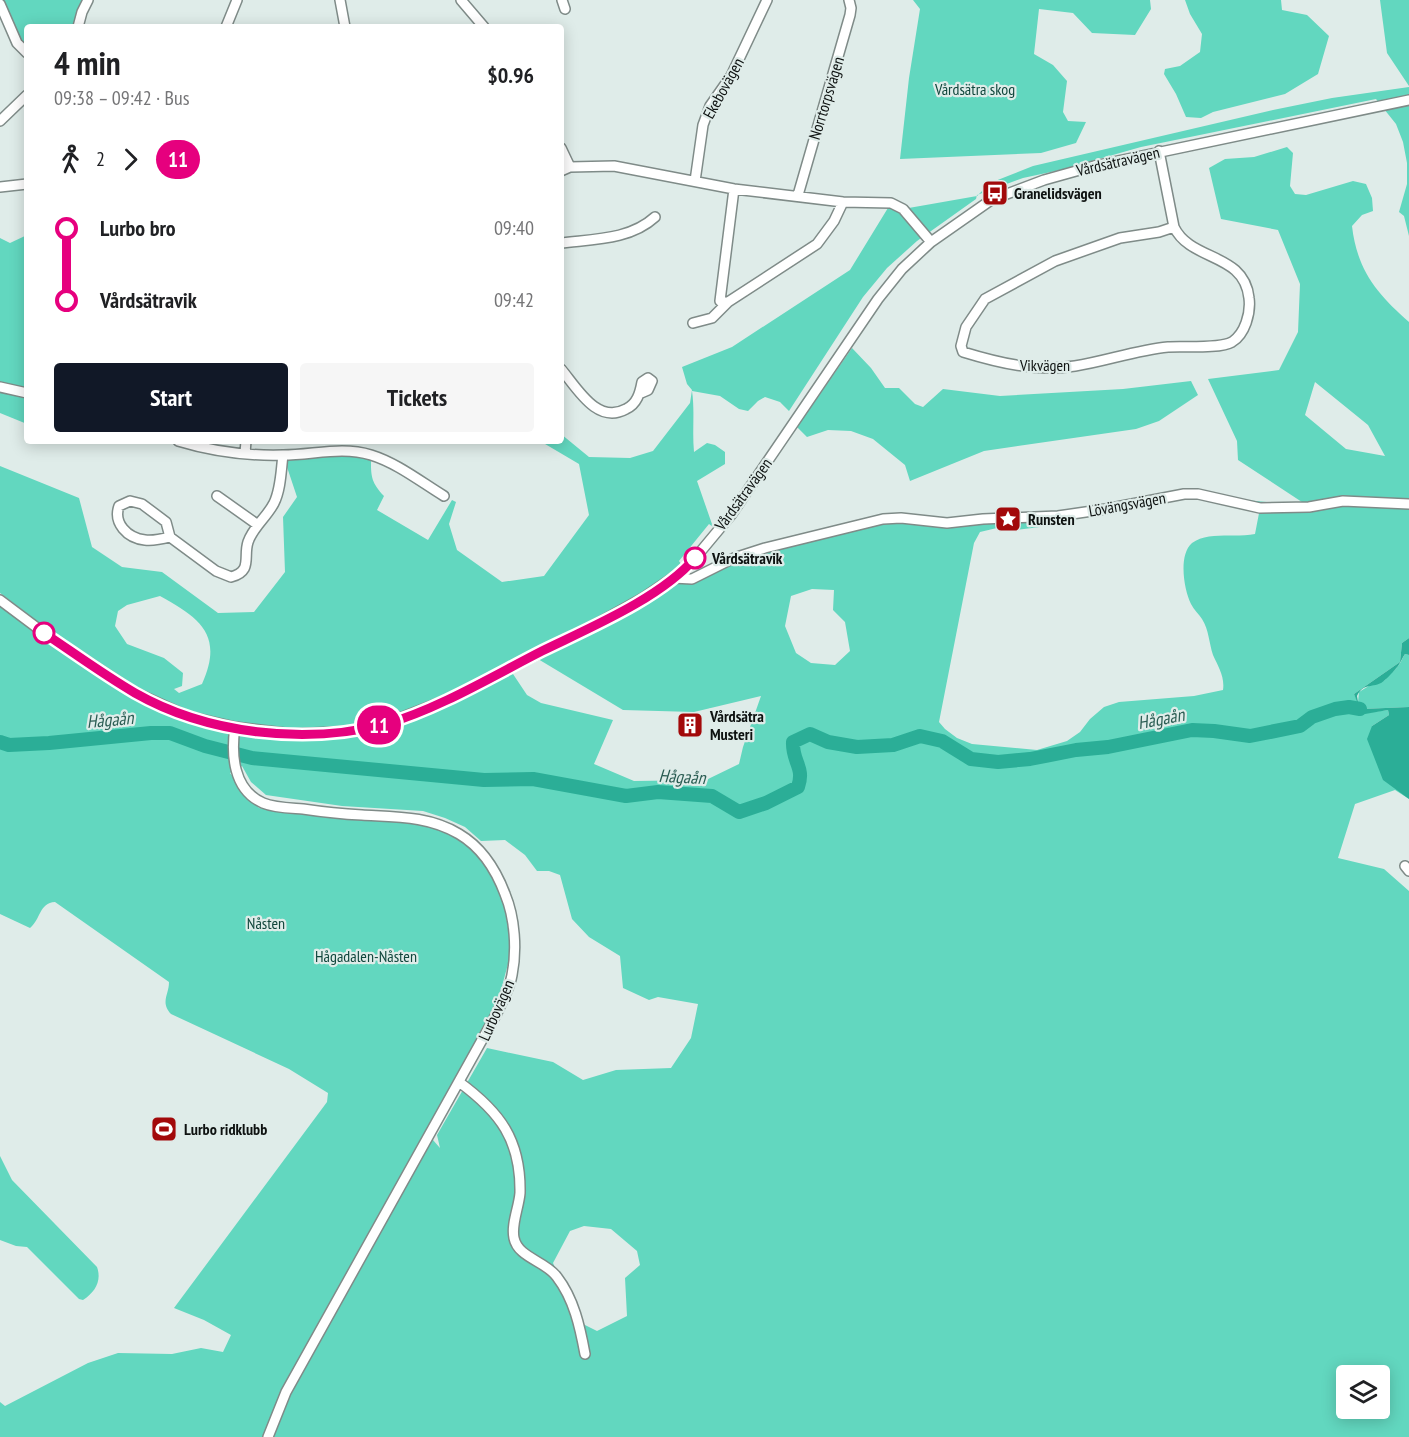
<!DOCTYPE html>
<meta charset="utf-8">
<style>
body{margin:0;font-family:"PT Sans Narrow",sans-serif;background:#f6f6f6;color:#202124;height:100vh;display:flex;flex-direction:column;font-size:22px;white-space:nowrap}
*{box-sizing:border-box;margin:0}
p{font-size:20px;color:#757577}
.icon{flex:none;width:33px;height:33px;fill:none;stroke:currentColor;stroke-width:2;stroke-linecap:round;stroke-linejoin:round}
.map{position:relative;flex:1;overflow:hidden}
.drawer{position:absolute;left:24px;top:24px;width:540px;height:420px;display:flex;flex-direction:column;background:#fff;border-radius:6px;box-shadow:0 3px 15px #0003}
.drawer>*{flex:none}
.badge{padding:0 12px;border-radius:20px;font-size:21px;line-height:39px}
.buttons{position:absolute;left:1336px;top:1365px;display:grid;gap:12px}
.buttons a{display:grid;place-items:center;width:54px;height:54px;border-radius:6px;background:#fff;box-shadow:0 3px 15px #0003;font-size:30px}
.map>.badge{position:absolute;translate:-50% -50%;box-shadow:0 0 0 3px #fff}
.legs{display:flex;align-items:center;gap:9px;height:66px;padding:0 30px;font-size:20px}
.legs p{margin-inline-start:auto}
.headline{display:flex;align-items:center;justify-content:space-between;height:102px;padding:0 30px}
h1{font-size:33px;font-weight:700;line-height:45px}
.primary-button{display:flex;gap:12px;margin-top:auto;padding:12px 30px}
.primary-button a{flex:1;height:69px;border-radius:6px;background:#111827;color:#fff;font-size:24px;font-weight:700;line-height:69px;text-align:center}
.primary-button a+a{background:#f6f6f6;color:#202124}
ul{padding:0 30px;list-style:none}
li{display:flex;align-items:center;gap:21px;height:72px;font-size:22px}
li i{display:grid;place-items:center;width:9px;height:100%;margin:0 8px;background:currentColor}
li i::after{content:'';width:15px;height:15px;margin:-8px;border:4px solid;border-radius:50%;background:#fff}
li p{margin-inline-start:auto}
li:first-child i{background:linear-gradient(#0000 50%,currentColor 0)}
li:last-child i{background:linear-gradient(currentColor 50%,#0000 0)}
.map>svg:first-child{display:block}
.green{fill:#62d7bf;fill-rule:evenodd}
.water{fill:#2bae97}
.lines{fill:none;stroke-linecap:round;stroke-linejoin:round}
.river{stroke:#2bae97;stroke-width:14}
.minor-casing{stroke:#7f8b88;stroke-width:12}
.minor{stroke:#fff;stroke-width:9}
.line-1-casing{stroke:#fff;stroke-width:14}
.line-1{stroke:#e6007e;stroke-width:9}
.stop-1-dot{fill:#fff;stroke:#e6007e;stroke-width:3}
.labels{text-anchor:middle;stroke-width:4.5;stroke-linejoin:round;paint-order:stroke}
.street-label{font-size:16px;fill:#0e1211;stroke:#dfece9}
.park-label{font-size:16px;fill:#10463c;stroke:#dfece9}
.poi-label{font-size:16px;font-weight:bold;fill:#0e1211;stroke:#dfece9;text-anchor:start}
.stop-label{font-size:16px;font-weight:bold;fill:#0e1211;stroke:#dfece9;text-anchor:start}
.water-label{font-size:18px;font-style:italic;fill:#2b5d53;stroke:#dfece9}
</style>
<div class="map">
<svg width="1409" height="1437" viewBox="0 0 1409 1437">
<rect width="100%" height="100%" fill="#dfece9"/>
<path class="green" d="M 0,0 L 88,0 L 78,27 L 27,27 L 27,53 Z
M 913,0 L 1150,0 L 1151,9 L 1135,35 L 1092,33 L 1073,13 L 1039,9 L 1034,54 L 1053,65 L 1067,81 L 1063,112 L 1068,121 L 1086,122 L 1076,143 L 1041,153 L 900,159 L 909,78 L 920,9 Z
M 1185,0 L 1281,0 L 1282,10 L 1307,15 L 1329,36 L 1318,74 L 1285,94 L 1213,112 L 1201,118 L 1186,117 L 1176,94 L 1164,74 L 1165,69 L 1180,66 L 1200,52 L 1202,34 L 1190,14 Z
M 1380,0 L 1409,0 L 1409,86 L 1387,53 Z
M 1409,87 L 1409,236 L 1404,216 L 1399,212 L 1407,184 L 1407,163 L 1403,142 L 1396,124 L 1376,99 L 1141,147 L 1060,170 L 1023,178 L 977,195 L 976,199 L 917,241 L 887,268 L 863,297 L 789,411 L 780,402 L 765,397 L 758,401 L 748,411 L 739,409 L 720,396 L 692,391 C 695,411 692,431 694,452 L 707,443 L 715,445 L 725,452 L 725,464 L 697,481 L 713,527 L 709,524 L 679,561 L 692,579 L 734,558 L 883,519 L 947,523 L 1058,516 L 1048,526 L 1015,530 L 997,528 L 980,532 L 974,543 L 939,722 L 945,729 L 957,738 L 972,744 L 1037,750 L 1067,741 L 1080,732 L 1090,719 L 1104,707 L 1119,702 L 1194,696 L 1223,690 C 1225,677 1218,666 1213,655 C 1209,643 1209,630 1202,619 C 1199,614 1194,610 1191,604 C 1184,590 1178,555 1192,543 C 1208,531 1236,538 1255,534 L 1260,508 L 1214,497 L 1308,506 L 1238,460 L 1237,441 L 1208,379 L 1279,370 L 1298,332 L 1300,284 L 1278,230 L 1221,219 L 1209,168 L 1225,159 L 1254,157 L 1287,147 L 1293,153 L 1290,186 L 1295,194 L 1306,195 L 1353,181 L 1366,184 L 1372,198 L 1373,211 L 1362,215 L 1352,226 C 1357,270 1377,294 1409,322 L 1409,638 L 1402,643 L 1400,662 L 1354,694 L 1358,702 L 1359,692 L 1372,684 L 1385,680 C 1389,673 1394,672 1398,666 C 1401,663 1402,658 1405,654 L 1409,655 L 1409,707 L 1362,709 L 1358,703 L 1365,713 L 1388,710 L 1389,715 L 1372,726 L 1409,799 L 1395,790 L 1355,804 L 1338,858 L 1384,869 L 1409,891 L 1409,1437 L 273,1437 L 289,1379 L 262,1437 L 0,1437 L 0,1402 L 5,1406 L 88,1363 L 118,1353 L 172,1354 L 201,1348 L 223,1352 L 231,1335 L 204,1320 L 174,1308 L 327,1102 L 328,1093 L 289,1069 L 171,1014 C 160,1002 169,995 169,982 L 55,902 C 39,903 41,919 30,928 L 0,914 L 0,606 L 26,624 L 29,615 L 0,593 L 0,466 L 79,498 L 92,547 L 122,567 L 162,572 L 218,613 L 254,612 L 285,572 L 283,517 L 297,497 L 283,455 L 371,455 C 371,475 370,481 384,496 L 377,510 L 428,540 L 452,500 L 456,502 L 449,524 L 457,550 L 502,582 L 544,576 L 589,515 L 579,464 L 540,441 L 561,441 L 561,434 L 589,457 L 630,458 L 653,451 L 690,403 L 692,390 L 687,384 L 682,367 L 732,347 L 850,270 L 891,203 L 903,209 L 977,196 L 990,183 L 1033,166 L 1273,110 L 1332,98 ZM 1315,382 L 1368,425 L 1385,456 L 1346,449 L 1305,415 ZM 812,589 L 834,590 L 833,610 L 845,622 L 850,651 L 835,665 L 811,663 L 796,653 L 785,626 L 791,596 ZM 160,596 C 200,618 224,635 202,684 L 179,693 L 174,689 L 182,686 L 183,673 L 164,658 L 127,644 L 115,626 L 118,611 L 127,605 ZM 533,656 L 623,710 L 694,712 L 761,696 L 743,747 L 739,764 L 706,780 L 634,781 L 594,764 L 613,720 L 541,703 L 527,695 L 509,668 ZM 242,766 L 251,782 L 266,795 L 342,806 L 423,811 L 445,818 L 465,827 L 481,841 L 505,840 L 525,855 L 537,871 L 549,871 L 560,875 L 572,919 L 589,937 L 620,956 L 623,988 L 649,1000 L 658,997 L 698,1004 L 691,1038 L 671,1068 L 616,1070 L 583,1080 L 553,1062 L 487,1048 L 437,1135 L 440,1148 L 426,1132 L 498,1001 L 512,949 L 502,894 L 481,856 L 460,836 L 415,823 L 358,816 L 307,815 L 259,808 L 230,773 ZM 584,1226 L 611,1229 L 637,1251 L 640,1265 L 625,1278 L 627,1316 L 597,1331 L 579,1322 L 553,1263 L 570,1231 ZM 1347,1376 L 1380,1376 L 1380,1408 L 1347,1408 Z
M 27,235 L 27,424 L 0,413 L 0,238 L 10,243 Z
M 852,348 L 871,368 L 885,388 L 899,388 L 915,404 L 923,407 L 943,389 L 1000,396 L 1123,389 L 1191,381 L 1198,395 L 1159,421 L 1136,429 L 984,451 L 910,481 L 905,465 L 873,439 L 851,431 L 828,430 L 807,437 L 797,427 Z
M 0,1156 L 12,1180 L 97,1267 C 102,1281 95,1292 83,1300 L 79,1299 L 27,1247 L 16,1246 L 0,1240 Z"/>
<path class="water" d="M 1409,638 L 1409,655 L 1405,654 C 1402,658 1401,662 1398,666 C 1396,669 1384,682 1381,683 C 1371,688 1363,683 1357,696 L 1358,702 L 1362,709 L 1409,707 L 1409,799 L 1383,780 L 1367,739 L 1372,726 L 1389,715 L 1388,710 L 1365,714 L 1360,709 L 1354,694 L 1400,662 L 1402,643 Z"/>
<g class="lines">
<path class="river" d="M 0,742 L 9,745 L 49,743 L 151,733 L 170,733 L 205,746 L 252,758 L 484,780 L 533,779 L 626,796 L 658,792 L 712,796 L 739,812 L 766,803 L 798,787 C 805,767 792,762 793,742 L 810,734 L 828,742 L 857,747 L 893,745 L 920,736 L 942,741 L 971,759 L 998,762 L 1030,759 L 1076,750 L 1108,747 L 1192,730 L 1214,731 L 1250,736 L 1300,726 L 1312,717 L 1335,709 L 1349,707 L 1360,709"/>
<defs>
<path id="minor" d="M 340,0 L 345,27
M 461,0 L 484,27
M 562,0 L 565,9
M 0,4 L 17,43 L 27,53
M 78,27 L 82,12 L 88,0
M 226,27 L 237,0
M 0,121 L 27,95
M 561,148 L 570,167
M 1159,151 L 1174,227 C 1191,262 1244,252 1249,298 C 1251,313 1245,334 1232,342 C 1220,349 1183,346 1168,347 C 1137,350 1106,361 1075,366 C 1036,372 999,363 963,352 L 961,346 L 966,327 L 985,299 L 1055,261 L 1120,238 L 1159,232 L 1174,227
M 561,171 L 570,167 L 614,166 L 734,189 L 843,202 L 891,203 L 903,209 L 931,242
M 695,181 L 703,125 L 710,106 L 731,76 L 767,0
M 0,187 L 27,184
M 798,195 L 850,15 L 851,8 L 849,0
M 561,243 C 593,239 630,240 655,217
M 728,302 L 720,301 L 734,189
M 693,323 L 712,318 L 728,302 L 817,244 L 834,221 L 843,202
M 561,369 C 577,388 597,425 626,409 C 637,404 640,393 642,382 L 648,378 L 652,381 L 648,390 L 641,393
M 0,387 L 27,393
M 178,441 C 211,451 249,456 283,455 C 313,455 342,446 371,455 C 397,463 421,482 444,496
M 245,453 L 246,441
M 217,496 L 258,525
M 170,537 C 162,539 153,541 145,540 C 127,538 113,523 119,506 L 130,501 L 142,504 L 166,522 L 170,537 L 216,571 L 231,577 C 253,571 243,557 248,542 C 253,527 267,517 274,503 C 281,489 281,470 283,455
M 673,578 L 692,579 L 734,558 L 765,548 L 883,519 L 901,518 L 947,523 L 983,519 L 1058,516 L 1106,509 L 1184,494 L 1198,494 L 1260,508 L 1309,507 L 1343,501 L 1409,504
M 0,600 L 44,633 L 134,692 L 187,716 L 235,727 L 293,734 L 354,731 L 387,723 L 454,697 L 600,622 L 643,598 L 686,569 L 731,515 L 878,299 L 902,269 L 931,242 L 991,200 L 1044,180 L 1094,166 L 1409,100
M 235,727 C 231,754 233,790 263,803 C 275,808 290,808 303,809 C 323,812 342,814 362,815 C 396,817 429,816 459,834 C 481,847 496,870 505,894 C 515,918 517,950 512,975 C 510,988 502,1001 497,1013 L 286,1392 L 268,1437
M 1405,866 L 1409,871
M 459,1082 C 500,1112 521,1140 520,1193 C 519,1207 511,1224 514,1238 C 518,1258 546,1261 557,1277 C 574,1299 580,1327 585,1354"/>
</defs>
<use href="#minor" class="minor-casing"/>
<use href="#minor" class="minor"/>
</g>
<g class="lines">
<defs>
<path id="line-1" d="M 44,633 C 74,653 104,675 135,693 C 207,734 305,745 386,724 C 438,709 493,676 542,651 C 589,628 661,598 695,558"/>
</defs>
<use href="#line-1" class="line-1-casing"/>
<use href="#line-1" class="line-1"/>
</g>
<defs>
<symbol id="bus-square" viewBox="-11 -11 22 22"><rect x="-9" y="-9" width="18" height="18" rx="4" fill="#a2090a" stroke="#dfece9"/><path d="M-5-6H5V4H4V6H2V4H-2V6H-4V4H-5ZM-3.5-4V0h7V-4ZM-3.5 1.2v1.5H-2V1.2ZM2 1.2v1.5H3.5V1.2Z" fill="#fff"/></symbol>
<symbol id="sight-square" viewBox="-11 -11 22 22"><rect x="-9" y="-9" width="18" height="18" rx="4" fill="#a2090a" stroke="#dfece9"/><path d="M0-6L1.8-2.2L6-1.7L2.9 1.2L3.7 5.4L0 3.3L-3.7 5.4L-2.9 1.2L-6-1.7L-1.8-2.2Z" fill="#fff"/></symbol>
<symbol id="building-square" viewBox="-11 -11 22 22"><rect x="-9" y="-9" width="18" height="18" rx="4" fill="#a2090a" stroke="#dfece9"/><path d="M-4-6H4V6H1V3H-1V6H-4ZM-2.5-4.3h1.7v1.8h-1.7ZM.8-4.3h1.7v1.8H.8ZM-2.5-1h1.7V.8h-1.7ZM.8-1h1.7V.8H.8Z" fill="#fff"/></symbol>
<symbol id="stadium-square" viewBox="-11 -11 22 22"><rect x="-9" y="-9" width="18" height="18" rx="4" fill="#a2090a" stroke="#dfece9"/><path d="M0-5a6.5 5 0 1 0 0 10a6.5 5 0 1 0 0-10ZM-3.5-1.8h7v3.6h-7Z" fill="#fff"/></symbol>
</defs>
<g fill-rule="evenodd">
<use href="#bus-square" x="980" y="178" width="30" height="30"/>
<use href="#sight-square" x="993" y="504" width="30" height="30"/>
<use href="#building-square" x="675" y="710" width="30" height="30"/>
<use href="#stadium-square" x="149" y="1114" width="30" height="30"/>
</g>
<g class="stop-1-dot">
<circle cx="695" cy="558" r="10"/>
<circle cx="44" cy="633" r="10"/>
</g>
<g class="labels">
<g class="street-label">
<text transform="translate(723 88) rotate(-61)" y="6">Ekebovägen</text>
<text transform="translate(826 98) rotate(-73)" y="6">Norrtorpsvägen</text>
<text transform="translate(1118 161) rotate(-13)" y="6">Vårdsätravägen</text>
<text x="1045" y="371">Vikvägen</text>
<text transform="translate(743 494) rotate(-54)" y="6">Vårdsätravägen</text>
<text transform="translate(1127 504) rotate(-10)" y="6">Lövängsvägen</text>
<text transform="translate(496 1010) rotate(-66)" y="6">Lurbovägen</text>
</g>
<g class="park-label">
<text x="975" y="95">Vårdsätra skog</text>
<text x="266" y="929">Nåsten</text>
<text x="366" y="962">Hågadalen-Nåsten</text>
</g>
<g class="poi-label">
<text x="1014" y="199">Granelidsvägen</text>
<text x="1028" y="525">Runsten</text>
<text x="710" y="722">Vårdsätra<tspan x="710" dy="18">Musteri</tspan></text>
<text x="184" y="1135">Lurbo ridklubb</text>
</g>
<g class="stop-label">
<text x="712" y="564">Vårdsätravik</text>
</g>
<g class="water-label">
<text transform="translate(1161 719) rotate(-11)" y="6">Hågaån</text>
<text transform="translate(110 720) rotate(-5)" y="6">Hågaån</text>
<text transform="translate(682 777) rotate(3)" y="6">Hågaån</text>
</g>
</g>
</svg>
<div class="buttons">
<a><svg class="icon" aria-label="layers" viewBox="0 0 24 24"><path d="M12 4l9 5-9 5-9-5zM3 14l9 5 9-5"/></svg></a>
</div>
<b class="badge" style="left:379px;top:725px;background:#e6007e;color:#fff">11</b>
<section class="drawer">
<div class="headline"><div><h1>4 min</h1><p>09:38 – 09:42 · Bus</p></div><b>$0.96</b></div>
<div class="legs"><svg class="icon" aria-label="walk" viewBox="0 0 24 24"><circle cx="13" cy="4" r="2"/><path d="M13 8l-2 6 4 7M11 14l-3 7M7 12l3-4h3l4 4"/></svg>2<svg class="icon" aria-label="forward" viewBox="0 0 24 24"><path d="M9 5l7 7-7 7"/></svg><b class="badge" style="background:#e6007e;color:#fff">11</b></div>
<ul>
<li><i style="color:#e6007e"></i><b>Lurbo bro</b><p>09:40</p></li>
<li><i style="color:#e6007e"></i><b>Vårdsätravik</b><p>09:42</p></li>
</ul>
<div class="primary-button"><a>Start</a><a>Tickets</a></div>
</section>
</div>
